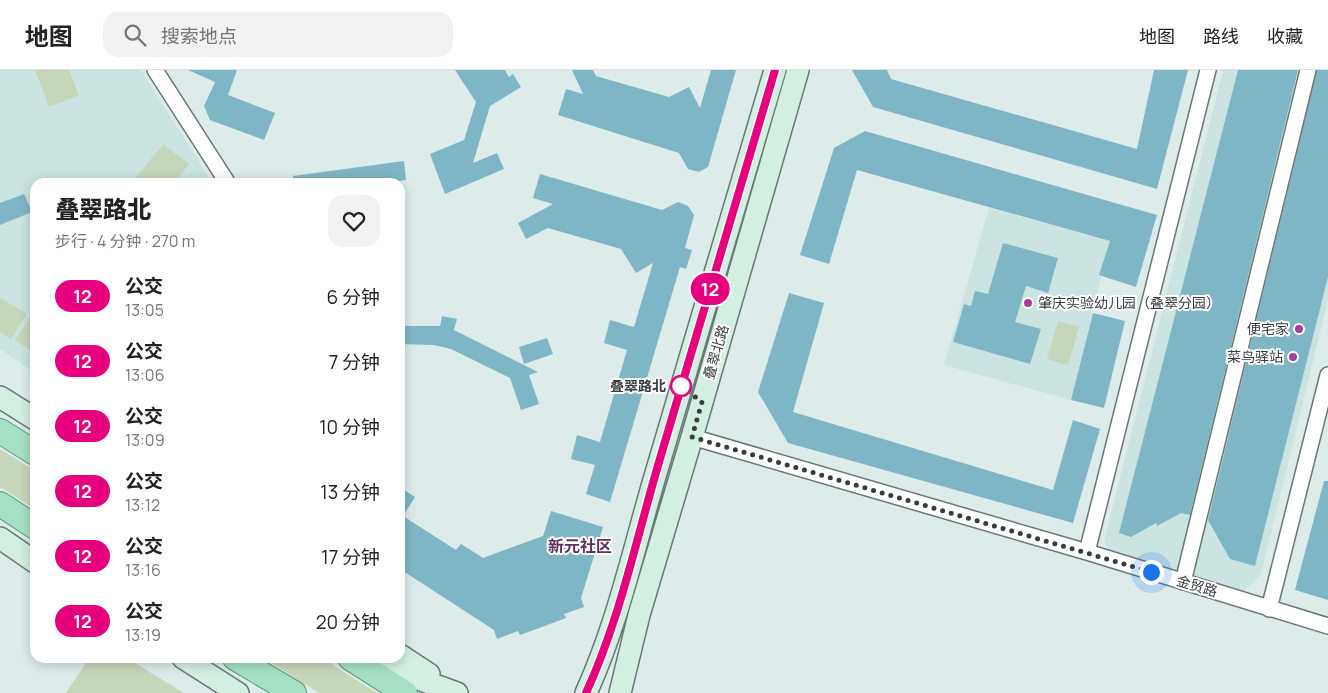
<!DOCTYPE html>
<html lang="zh">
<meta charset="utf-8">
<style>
body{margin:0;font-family:Manrope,"Noto Sans SC",sans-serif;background:#f2f2f2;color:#222;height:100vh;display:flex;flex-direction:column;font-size:19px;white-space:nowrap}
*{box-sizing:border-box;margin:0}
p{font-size:16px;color:#767676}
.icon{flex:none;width:28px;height:28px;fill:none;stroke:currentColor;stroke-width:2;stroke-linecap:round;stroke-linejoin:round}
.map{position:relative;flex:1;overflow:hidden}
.details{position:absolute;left:30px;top:108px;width:375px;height:485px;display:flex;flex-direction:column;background:#fff;border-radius:15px;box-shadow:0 2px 12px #0003}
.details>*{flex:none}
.badge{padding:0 10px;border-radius:16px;font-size:18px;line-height:32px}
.you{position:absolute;width:25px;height:25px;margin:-12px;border:4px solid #fff;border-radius:50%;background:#1a73e8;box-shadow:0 0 0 8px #1a73e833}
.map>.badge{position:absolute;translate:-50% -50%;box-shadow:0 0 0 2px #fff}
.round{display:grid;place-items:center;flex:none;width:52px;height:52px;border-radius:15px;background:#f2f2f2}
.head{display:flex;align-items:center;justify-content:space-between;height:85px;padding:0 25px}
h1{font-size:24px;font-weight:800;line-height:38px}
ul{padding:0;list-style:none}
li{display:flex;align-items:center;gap:15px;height:65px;padding:0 25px}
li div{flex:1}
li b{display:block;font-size:19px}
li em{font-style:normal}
li .badge{min-width:55px;font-weight:700;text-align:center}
header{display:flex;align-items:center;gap:30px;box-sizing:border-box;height:70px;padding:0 25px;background:#fff;border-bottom:1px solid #e0e0e0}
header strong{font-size:24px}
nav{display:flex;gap:28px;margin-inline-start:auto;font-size:18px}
.search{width:350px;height:45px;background:#f2f2f2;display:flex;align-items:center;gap:12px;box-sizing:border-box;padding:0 18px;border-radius:15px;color:#767676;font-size:19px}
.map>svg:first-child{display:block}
.built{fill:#cbe4e1}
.green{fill:#c6d6ba}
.building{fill:#7fb6c5}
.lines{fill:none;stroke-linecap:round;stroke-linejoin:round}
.street-casing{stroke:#697775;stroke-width:18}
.secondary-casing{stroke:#697775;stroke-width:24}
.primary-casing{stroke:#58997b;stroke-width:26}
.street{stroke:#fff;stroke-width:15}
.secondary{stroke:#d2efe1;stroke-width:21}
.primary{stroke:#a6e0c4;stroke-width:24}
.line-casing{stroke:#fff;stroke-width:11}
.line{stroke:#e6007e;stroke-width:8}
.walk{stroke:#373d3d;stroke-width:5;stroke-dasharray:0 9}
.poi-dot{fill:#a73c9c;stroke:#fff;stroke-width:2}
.stop-dot{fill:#fff;stroke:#e6007e;stroke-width:2.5}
.labels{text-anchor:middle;stroke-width:4;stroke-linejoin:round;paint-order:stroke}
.poi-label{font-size:14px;fill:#373d3d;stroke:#fff;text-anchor:end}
.street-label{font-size:14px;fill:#373d3d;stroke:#fff}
.stop-label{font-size:14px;font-weight:bold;fill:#373d3d;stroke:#fff;text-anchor:end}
.quarter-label{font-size:16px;font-weight:bold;fill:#642f5e;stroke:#fff}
</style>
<header>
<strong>地图</strong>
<div class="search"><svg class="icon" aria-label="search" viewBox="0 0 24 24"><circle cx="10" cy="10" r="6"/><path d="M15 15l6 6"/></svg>搜索地点</div>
<nav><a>地图</a><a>路线</a><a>收藏</a></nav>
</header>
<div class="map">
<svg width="1328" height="623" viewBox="0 0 1328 623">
<rect width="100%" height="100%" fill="#ddeceb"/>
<path class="built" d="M 0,0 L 141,0 L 212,112 L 35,112 L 35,303 L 0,279 Z
M 1223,0 L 1328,0 L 1328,230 L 1261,504 L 1244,521 L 1113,487 L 1104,471 Z
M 989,138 L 1110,171 L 1071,330 L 944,295 Z"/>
<path class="green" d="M 35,0 L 69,0 L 79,25 L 49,37 Z
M 163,74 L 189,94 L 175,112 L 132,112 Z
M 0,228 L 27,244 L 11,269 L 0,262 Z
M 33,243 L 35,244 L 35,272 L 30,280 L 15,270 Z
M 1058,251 L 1079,257 L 1068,295 L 1047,289 Z
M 0,379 L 35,401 L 35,439 L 0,417 Z
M 89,588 L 127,588 L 184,623 L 66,623 Z
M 264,588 L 322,588 L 377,623 L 319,623 Z"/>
<path class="building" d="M 188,0 L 237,0 L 228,25 L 275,43 L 264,70 L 210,50 L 204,36 L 215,12 Z
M 455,0 L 505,0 L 509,7 L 513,4 L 521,17 L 490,36 L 473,93 L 497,83 L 504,99 L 445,124 L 430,84 L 464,70 L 476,32 Z
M 572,0 L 593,0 L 596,6 L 669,27 L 689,17 L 700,38 L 711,0 L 736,0 L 708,97 L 699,102 L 688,99 L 679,83 L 558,45 L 566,19 L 583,24 Z
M 852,0 L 887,0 L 891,9 L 1137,79 L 1154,0 L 1188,0 L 1157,119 L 873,37 Z
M 1238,0 L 1298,0 L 1190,445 L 1181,443 L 1157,456 L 1156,453 L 1131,467 L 1119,463 Z
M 1317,0 L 1328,0 L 1328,207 L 1255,496 L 1230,489 L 1208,450 Z
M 865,61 L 1157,145 L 1136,217 L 1099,205 L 1110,171 L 857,100 L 829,194 L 800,185 L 834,78 Z
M 404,91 L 406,110 L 391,112 L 293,112 L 293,106 Z
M 540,104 L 662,140 L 678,132 L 688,136 L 694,145 L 685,178 L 692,180 L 686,199 L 680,197 L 610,432 L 586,424 L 595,395 L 571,389 L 577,365 L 600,372 L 627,280 L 604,273 L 610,250 L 634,257 L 653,193 L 636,203 L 621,179 L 548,158 L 526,169 L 518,153 L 553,134 L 533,128 Z
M 24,124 L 32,142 L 0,155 L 0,133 Z
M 1003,173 L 1058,188 L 1048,223 L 1026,216 L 1015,252 L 1041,259 L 1030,294 L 953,272 L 964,234 L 971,236 L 975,221 L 988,224 Z
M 789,223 L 824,233 L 793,342 L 1053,420 L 1073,350 L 1100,359 L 1073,453 L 788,373 L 758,322 Z
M 1093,243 L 1125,251 L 1104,338 L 1071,330 Z
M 442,246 L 457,249 L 454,260 L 538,302 L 529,305 L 539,334 L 521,340 L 510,308 L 451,279 L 434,275 L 400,274 L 400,256 L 440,256 Z
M 547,268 L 553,284 L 524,294 L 519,277 Z
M 1324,411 L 1328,411 L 1328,530 L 1295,520 Z
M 400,417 L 415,427 L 403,446 L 456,480 L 461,474 L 483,488 L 543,466 L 551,441 L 603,457 L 581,528 L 584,537 L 564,544 L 566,548 L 520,565 L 518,561 L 497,569 L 494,560 L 400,499 Z"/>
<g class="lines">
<defs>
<path id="street" d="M 155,0 L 227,112
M 692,367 L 1087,482 L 1328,556
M 1087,482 L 1208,0
M 1183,512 L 1308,0
M 1269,539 L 1328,305"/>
<path id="secondary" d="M 0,327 L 35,349
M 0,468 L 35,492
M 400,585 L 429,604
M 183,588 L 238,623
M 361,588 L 457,623
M 586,623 C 618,553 634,477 656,403 C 696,269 735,134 775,0
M 620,623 L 639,545 L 692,367 L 798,0"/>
<path id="primary" d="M 0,361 L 35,383
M 0,434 L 35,457
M 235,588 L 294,623
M 350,588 L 405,623"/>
</defs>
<use href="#street" class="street-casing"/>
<use href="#secondary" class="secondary-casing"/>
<use href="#primary" class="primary-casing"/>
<use href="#street" class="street"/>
<use href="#secondary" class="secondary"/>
<use href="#primary" class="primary"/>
</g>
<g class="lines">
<defs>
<path id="line" d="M 586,623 C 620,549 636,470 659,392 C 697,261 737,131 775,0"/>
</defs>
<use href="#line" class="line-casing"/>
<use href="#line" class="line"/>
<path class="walk" d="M 681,316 L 702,332 L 692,367 L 1151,502"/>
</g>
<g class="poi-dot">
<circle cx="1028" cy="233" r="5"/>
<circle cx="1299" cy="259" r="5"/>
<circle cx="1293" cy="287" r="5"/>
</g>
<circle class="stop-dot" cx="681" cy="316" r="10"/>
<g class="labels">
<g class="poi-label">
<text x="1038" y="238" text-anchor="start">肇庆实验幼儿园（叠翠分园）</text>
<text x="1289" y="264">便宅家</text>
<text x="1283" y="292">菜鸟驿站</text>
</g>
<g class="street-label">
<text transform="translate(716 282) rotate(-74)" y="5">叠翠北路</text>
<text transform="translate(1197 516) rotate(17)" y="5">金贸路</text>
</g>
<g class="stop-label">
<text x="666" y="321">叠翠路北</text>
</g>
<g class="quarter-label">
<text x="580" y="482">新元社区</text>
</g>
</g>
</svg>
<div class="you" style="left:1151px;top:502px"></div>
<b class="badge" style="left:710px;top:219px;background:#e6007e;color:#fff">12</b>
<section class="details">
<div class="head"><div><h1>叠翠路北</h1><p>步行 · 4 分钟 · 270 m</p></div><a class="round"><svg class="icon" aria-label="heart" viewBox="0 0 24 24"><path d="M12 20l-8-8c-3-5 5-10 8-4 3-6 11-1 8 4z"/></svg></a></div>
<ul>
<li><span class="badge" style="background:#e6007e;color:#fff">12</span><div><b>公交</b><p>13:05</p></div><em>6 分钟</em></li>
<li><span class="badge" style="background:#e6007e;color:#fff">12</span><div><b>公交</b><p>13:06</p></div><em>7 分钟</em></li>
<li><span class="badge" style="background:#e6007e;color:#fff">12</span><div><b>公交</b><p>13:09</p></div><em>10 分钟</em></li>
<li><span class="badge" style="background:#e6007e;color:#fff">12</span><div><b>公交</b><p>13:12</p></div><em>13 分钟</em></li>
<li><span class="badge" style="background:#e6007e;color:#fff">12</span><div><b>公交</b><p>13:16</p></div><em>17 分钟</em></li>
<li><span class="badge" style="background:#e6007e;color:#fff">12</span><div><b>公交</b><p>13:19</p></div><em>20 分钟</em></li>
</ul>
</section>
</div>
